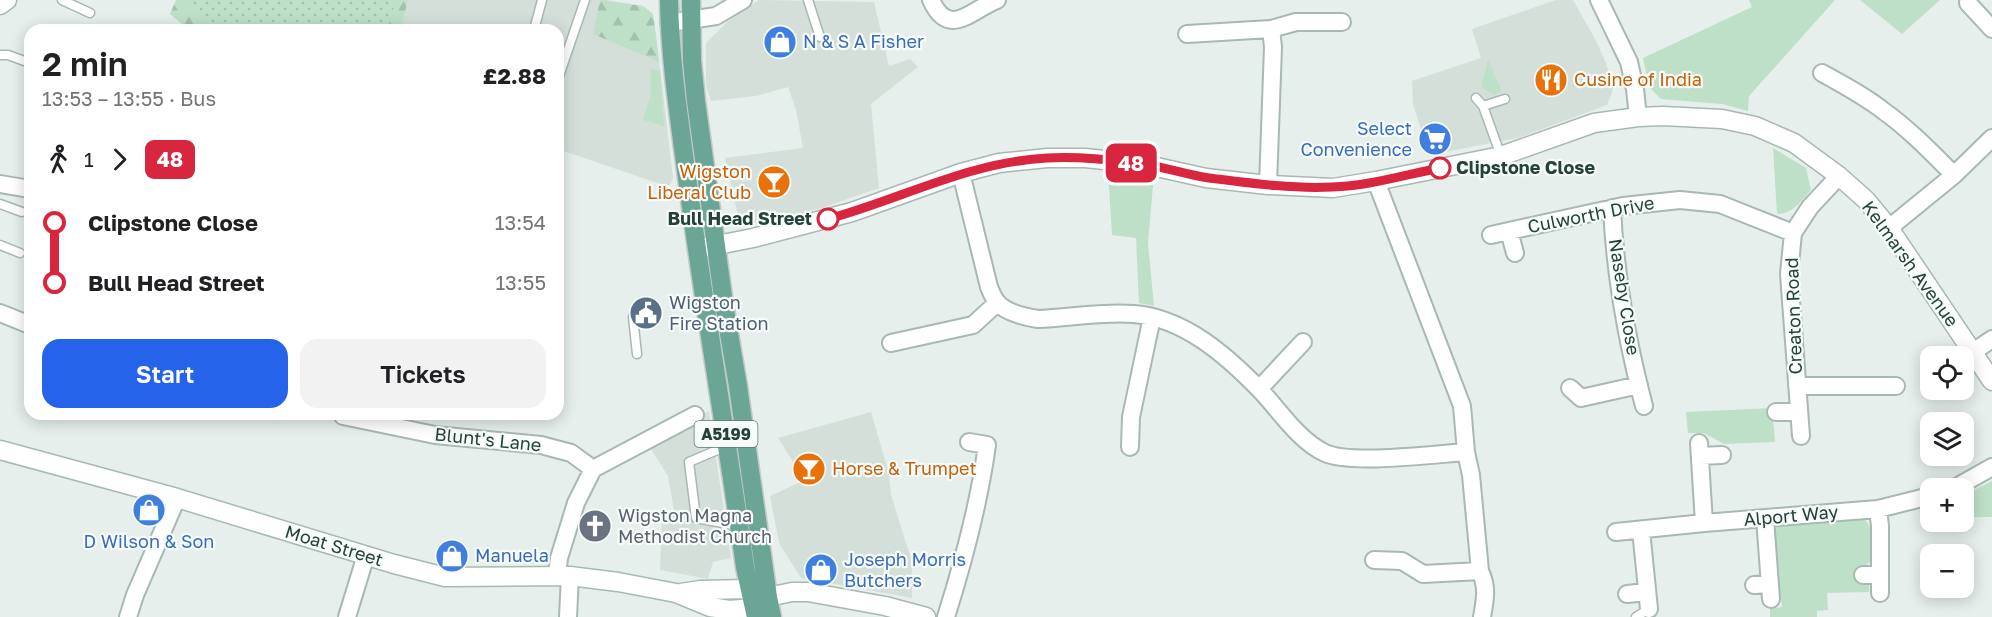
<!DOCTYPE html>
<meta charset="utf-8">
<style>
body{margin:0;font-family:"Golos Text",sans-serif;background:#f2f2f2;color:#202124;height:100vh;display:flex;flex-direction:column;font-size:22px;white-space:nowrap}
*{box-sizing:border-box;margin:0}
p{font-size:20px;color:#757577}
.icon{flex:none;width:33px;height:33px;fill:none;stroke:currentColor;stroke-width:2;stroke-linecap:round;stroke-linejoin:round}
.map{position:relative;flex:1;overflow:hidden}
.details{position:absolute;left:24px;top:24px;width:540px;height:396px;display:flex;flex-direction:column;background:#fff;border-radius:18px;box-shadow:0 3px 15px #0003}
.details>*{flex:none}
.badge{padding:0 12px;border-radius:9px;font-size:21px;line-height:39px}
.buttons{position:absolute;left:1920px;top:346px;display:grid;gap:12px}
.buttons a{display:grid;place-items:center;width:54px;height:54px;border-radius:12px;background:#fff;box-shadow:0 3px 15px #0003;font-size:30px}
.map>.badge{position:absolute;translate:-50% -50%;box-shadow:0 0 0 3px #fff}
.legs{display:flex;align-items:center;gap:9px;height:66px;padding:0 18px;font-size:20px}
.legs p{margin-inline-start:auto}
.head{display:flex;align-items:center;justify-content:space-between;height:102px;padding:0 18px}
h1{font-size:33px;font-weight:600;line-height:45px}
.primary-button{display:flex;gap:12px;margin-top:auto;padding:12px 18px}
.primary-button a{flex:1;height:69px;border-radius:18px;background:#2563eb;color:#fff;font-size:24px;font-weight:600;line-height:69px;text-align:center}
.primary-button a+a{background:#f2f2f2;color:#202124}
ul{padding:0 18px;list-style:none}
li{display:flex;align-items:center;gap:21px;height:60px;font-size:22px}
li i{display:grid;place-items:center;width:9px;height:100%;margin:0 8px;background:currentColor}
li i::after{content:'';width:15px;height:15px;margin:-8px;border:4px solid;border-radius:50%;background:#fff}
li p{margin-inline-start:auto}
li:first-child i{background:linear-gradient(#0000 50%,currentColor 0)}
li:last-child i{background:linear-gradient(currentColor 50%,#0000 0)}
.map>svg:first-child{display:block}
.built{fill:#d4dfda}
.grass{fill:#bfe0c8}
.forest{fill:url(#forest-firs)}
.park{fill:url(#park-dots)}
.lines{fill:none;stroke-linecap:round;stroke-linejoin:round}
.service-casing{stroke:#a8b8b2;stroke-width:11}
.minor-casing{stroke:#a8b8b2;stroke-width:20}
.tertiary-casing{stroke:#a8b8b2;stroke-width:21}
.secondary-casing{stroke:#a4bbb3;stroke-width:21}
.primary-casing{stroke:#c2cac8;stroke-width:21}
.service{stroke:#fff;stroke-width:8}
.minor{stroke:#fff;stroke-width:16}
.tertiary{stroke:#fff;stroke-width:18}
.secondary{stroke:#fff;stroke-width:18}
.primary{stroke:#6aa596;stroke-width:18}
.line-1-casing{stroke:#fff;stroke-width:14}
.line-1{stroke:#d7263d;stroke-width:9}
.stop-1-dot{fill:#fff;stroke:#d7263d;stroke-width:3}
.labels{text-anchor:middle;stroke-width:4.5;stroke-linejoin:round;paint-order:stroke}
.shield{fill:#f7fbf9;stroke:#637a73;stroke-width:1.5}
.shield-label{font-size:16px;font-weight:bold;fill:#24423a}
.shop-label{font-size:18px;fill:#366cbe;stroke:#f7fbf9;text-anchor:start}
.food-label{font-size:18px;fill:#c56008;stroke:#f7fbf9;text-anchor:start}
.stop-label{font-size:18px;font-weight:bold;fill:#24423a;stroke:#f7fbf9;text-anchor:start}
.street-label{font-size:18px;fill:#24423a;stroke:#f7fbf9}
.service-label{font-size:18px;fill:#4e5e75;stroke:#f7fbf9;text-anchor:start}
.worship-label{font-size:18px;fill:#5b616d;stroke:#f7fbf9;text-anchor:start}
</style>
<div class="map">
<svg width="1992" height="617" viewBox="0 0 1992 617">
<defs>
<pattern id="forest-firs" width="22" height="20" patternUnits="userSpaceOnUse" patternTransform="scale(1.5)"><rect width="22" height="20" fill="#bfe0c8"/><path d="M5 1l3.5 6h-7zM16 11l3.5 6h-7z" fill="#a4c1ad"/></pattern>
<pattern id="park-dots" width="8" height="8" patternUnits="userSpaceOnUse" patternTransform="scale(1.5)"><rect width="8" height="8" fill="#bfe0c8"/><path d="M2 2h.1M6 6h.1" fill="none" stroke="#a4c1ad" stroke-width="1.8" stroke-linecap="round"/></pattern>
</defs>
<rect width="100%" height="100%" fill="#e6efeb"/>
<path class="built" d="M 408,0 L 606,0 L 643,6 L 653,14 L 656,34 L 673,178 L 670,185 L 663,185 L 558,149 L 558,30 L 401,30 Z
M 759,0 L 874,2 L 889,66 L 910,59 L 918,67 L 871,104 L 879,188 L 822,208 L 752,224 L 739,220 L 725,158 L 803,148 L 796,110 L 788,87 L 756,96 L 711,101 L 706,85 L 706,43 L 727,22 Z
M 1556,0 L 1573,0 L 1595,39 L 1606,63 L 1613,86 L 1612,93 L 1607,105 L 1518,138 L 1429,155 L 1413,104 L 1412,81 L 1481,58 L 1472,29 Z
M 709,411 L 731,558 L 713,562 L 708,579 L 660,570 L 662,518 L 674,510 L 668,476 L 649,446 Z
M 871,412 L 889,474 L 891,495 L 912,562 L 912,598 L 801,578 L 779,543 L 770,496 L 805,480 L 778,438 Z"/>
<path class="grass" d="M 1749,0 L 1835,0 L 1749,96 L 1748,111 L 1722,104 L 1661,99 L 1649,87 L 1643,58 L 1752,7 Z
M 1860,0 L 1940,0 L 1902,34 Z
M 1488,60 L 1502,91 L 1494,95 L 1481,87 Z
M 650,69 L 660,70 L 664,126 L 643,120 L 651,93 Z
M 1773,148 L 1806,168 L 1811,190 C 1801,201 1793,214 1777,214 Z
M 1108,171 L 1153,185 L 1148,243 L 1154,306 L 1139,303 L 1136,238 L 1112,235 Z
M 1772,408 L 1775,442 L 1724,444 L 1704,433 L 1688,433 L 1686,412 Z
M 1992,481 L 1992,517 L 1964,517 L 1964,495 Z
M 1857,519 L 1865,520 C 1873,527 1877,552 1870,562 C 1867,565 1861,568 1857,569 L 1857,581 L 1865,582 L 1869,585 L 1869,592 L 1827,593 L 1828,610 L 1817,611 L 1817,617 L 1770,617 L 1770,609 L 1782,607 L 1774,541 L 1774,529 L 1780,525 Z"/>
<path class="forest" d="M 176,0 L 197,0 L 249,30 L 183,30 L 184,26 L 170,14 Z
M 379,0 L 408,0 L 401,30 L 360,30 Z
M 600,0 L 643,6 L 653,14 L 659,62 L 593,34 Z"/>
<path class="park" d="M 186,0 L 396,0 L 387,30 L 219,30 Z"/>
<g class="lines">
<defs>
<path id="service" d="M 62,0 L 90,13
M 808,0 L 820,37
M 534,30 L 542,0
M 0,55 L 8,55 L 30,63
M 558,79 L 585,0
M 1476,98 L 1483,106 L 1501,156
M 1483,106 L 1505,99
M 0,204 L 22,212
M 0,245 L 20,253
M 633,317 L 637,354
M 729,445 L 689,462 L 696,518 L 739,526
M 1636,617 L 1649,609"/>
<path id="minor" d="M 931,0 C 949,40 972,9 997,0
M 1599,0 L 1629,62 L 1635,89 L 1638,117
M 1968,3 L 1992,29
M 669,23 L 716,16 L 743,0
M 1187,34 L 1271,29 L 1296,22 L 1342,22
M 1822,73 C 1844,85 1866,97 1885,112 C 1910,130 1932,153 1954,175
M 961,173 L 989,287 C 991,292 993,297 996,301 C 1005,313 1025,317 1038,319 C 1069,318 1103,311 1134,314 C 1184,318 1226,355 1260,390 C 1280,411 1299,441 1325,453 C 1351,465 1435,454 1466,452
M 1376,181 L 1462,406 L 1466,452 L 1471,475 L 1480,571 C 1488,587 1485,600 1482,617
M 0,184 L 30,189
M 1268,185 L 1273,47 L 1271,29
M 1612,208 C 1615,275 1627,341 1644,406
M 1889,228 L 1954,175 L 1992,138
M 1509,231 L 1515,253
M 1491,235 L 1623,206 L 1680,200 L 1720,204 L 1793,233
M 0,313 L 30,325
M 891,343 L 973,325 L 997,303
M 1973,352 L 1992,339
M 1797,386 L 1896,386
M 1570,388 L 1581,398 L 1639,385
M 1259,389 L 1303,342
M 1776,412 L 1799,412
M 343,416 L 435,435 L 541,445 L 571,453 L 593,469
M 1801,436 L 1789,274 L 1793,233 L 1810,207 L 1839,176
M 1699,443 L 1704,523
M 1130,447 L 1131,417 L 1152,317
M 1700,456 L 1722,455
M 1953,489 L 1992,467
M 1878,509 L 1880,526 L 1880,593
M 1765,518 L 1771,599
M 1641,530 L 1649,609
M 1616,532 L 1704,523 L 1878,509 L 1930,496
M 1374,560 L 1402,561 L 1423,574 L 1480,571
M 557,575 L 559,558 L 576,503 L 593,469 L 695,415
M 1863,575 L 1879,575
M 1754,585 L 1770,584
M 1627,594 L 1647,592
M 128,617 L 135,595 L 177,498
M 347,617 L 366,555
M 568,617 L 570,576
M 946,617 C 964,560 979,504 987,445 L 969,442"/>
<path id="tertiary" d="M 0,5 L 7,0
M 697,249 L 753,238 L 852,212 L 961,173 L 999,163 L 1047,158 L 1085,158 L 1143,164 L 1206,178 L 1268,185 L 1333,188 L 1376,181 L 1501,156 L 1594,123 L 1638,117 L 1663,116 L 1722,119 L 1755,126 L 1794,143 L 1839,176 L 1866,200 L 1889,228 L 1992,381
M 768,597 L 792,592 L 808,592 L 885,606 L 926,617"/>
<path id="secondary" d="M 0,450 L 177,498 L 394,564 L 445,577 L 570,576 L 618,582 L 676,593 L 710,607 L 729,610 L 754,608 L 765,599
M 681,593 L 700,590 L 749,589 L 763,595"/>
<path id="primary" d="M 669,0 C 670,62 680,124 688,185 C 705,313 727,439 745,567 L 756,617
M 691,0 L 692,61 L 696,101 L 724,304 L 738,386 L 768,597 L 772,617"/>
</defs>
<use href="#service" class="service-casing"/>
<use href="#minor" class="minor-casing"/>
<use href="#tertiary" class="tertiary-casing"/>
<use href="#secondary" class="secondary-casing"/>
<use href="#primary" class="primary-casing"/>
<use href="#service" class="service"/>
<use href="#minor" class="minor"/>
<use href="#tertiary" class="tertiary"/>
<use href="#secondary" class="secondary"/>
<use href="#primary" class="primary"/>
</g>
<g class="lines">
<defs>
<path id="line-1" d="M 828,219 C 901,199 969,162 1047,158 C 1078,156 1111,160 1142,164 C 1165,167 1187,175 1209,178 C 1249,183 1291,189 1332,187 C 1368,186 1404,175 1440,168"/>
</defs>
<use href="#line-1" class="line-1-casing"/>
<use href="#line-1" class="line-1"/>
</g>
<defs>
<symbol id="shop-disc" viewBox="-11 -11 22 22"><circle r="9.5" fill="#3f7fe0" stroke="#f7fbf9"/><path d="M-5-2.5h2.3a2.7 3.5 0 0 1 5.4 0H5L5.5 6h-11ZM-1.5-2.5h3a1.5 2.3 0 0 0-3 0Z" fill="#fff"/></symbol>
<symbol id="restaurant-disc" viewBox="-11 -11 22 22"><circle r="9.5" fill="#e8710a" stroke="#f7fbf9"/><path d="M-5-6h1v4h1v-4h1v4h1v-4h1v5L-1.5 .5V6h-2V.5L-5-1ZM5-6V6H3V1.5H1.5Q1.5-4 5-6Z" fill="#fff"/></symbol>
<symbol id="supermarket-disc" viewBox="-11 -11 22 22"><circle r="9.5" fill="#3f7fe0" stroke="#f7fbf9"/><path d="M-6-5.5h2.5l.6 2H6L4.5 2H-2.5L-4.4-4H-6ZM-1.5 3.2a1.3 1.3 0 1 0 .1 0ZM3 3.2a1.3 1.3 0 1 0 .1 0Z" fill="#fff"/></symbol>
<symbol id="bar-disc" viewBox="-11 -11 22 22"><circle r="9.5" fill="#e8710a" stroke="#f7fbf9"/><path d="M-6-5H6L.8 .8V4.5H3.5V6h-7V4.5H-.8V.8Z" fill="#fff"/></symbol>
<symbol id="civic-disc" viewBox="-11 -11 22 22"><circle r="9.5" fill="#5c6f8a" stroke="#f7fbf9"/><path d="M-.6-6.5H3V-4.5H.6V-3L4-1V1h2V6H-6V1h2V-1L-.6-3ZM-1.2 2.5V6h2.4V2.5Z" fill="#fff"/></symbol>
<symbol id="church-disc" viewBox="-11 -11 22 22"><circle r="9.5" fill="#6b7280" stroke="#f7fbf9"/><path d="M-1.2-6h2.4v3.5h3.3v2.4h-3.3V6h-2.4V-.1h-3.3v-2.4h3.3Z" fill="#fff"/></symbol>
</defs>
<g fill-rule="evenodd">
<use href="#shop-disc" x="761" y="23" width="38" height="38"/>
<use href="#restaurant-disc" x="1532" y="61" width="38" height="38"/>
<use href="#supermarket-disc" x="1416" y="120" width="38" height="38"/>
<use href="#bar-disc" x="755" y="163" width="38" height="38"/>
<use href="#civic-disc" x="627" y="294" width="38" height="38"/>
<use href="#bar-disc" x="790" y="450" width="38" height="38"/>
<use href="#shop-disc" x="130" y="491" width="38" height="38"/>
<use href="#church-disc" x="576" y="507" width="38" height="38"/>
<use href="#shop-disc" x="433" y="537" width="38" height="38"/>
<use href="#shop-disc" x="802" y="551" width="38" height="38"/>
</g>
<g class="stop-1-dot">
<circle cx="1440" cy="168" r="10"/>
<circle cx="828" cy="219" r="10"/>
</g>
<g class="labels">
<rect class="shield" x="694.5" y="421" width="63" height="26" rx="4.5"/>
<g class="shield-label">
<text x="726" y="440">A5199</text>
</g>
<g class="shop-label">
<text x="803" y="48">N &amp; S A Fisher</text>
<text x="1412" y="135" text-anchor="end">Select<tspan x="1412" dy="21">Convenience</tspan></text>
<text x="149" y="548" text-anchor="middle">D Wilson &amp; Son</text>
<text x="475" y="562">Manuela</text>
<text x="844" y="566">Joseph Morris<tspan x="844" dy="21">Butchers</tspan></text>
</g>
<g class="food-label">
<text x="1574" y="86">Cusine of India</text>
<text x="751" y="178" text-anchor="end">Wigston<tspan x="751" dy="21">Liberal Club</tspan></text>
<text x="832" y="475">Horse &amp; Trumpet</text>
</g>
<g class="stop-label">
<text x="1456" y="174">Clipstone Close</text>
<text x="812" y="225" text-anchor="end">Bull Head Street</text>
</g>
<g class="street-label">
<text transform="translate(1591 215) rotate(-11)" y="6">Culworth Drive</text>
<text transform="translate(1910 264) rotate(54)" y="6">Kelmarsh Avenue</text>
<text transform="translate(1624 297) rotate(81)" y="6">Naseby Close</text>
<text transform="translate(1794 316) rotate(-92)" y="6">Creaton Road</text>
<text transform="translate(488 440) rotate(6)" y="6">Blunt's Lane</text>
<text transform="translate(1791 516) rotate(-5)" y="6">Alport Way</text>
<text transform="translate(334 546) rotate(17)" y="6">Moat Street</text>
</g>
<g class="service-label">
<text x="669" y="309">Wigston<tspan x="669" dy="21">Fire Station</tspan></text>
</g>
<g class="worship-label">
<text x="618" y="522">Wigston Magna<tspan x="618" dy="21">Methodist Church</tspan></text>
</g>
</g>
</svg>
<div class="buttons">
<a><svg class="icon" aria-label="locate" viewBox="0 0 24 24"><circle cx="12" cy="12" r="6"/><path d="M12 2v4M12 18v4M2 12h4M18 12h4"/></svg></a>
<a><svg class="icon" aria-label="layers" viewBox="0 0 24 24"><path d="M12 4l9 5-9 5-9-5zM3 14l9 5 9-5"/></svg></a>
<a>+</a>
<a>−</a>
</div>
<b class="badge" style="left:1131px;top:163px;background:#d7263d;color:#fff">48</b>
<section class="details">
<div class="head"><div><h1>2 min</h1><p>13:53 – 13:55 · Bus</p></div><b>£2.88</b></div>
<div class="legs"><svg class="icon" aria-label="walk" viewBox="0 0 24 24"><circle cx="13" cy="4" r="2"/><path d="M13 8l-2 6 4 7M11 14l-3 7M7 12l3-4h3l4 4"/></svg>1<svg class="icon" aria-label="forward" viewBox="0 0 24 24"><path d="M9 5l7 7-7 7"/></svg><b class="badge" style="background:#d7263d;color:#fff">48</b></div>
<ul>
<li><i style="color:#d7263d"></i><b>Clipstone Close</b><p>13:54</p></li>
<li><i style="color:#d7263d"></i><b>Bull Head Street</b><p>13:55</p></li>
</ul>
<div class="primary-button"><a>Start</a><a>Tickets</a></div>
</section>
</div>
